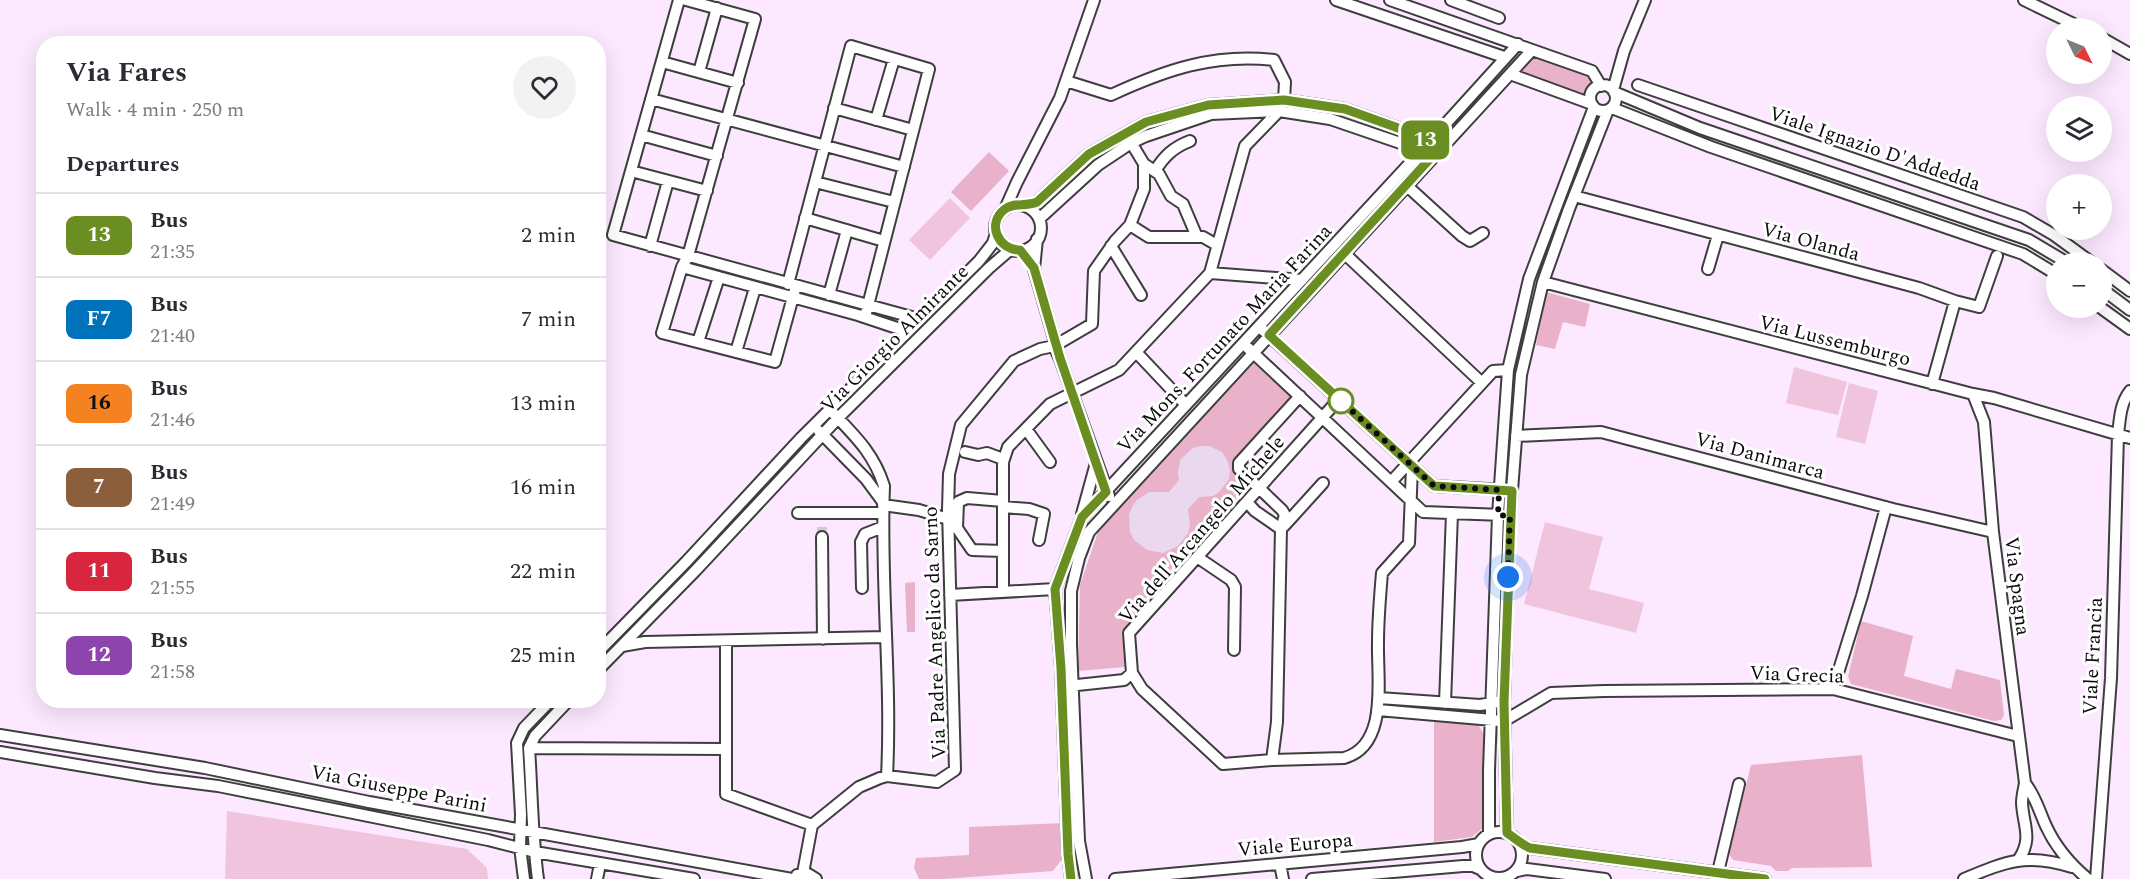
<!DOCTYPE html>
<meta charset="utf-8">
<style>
body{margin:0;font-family:Spectral,serif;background:#f2f2f3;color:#2b2b33;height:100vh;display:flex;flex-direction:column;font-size:22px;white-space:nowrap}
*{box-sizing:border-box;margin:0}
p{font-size:20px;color:#7c7c81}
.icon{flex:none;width:33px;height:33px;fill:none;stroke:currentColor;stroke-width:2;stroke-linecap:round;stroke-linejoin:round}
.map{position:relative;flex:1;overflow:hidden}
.panel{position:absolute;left:36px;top:36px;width:570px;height:672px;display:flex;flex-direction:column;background:#fff;border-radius:24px;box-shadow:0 6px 24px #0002}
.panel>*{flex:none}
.badge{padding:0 12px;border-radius:9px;font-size:21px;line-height:39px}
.needle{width:39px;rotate:133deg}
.controls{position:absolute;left:2046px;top:18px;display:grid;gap:12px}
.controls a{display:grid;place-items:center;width:66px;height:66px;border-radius:50%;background:#fff;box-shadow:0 6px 24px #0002;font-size:30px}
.you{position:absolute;width:30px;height:30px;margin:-15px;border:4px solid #fff;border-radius:50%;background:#1a73e8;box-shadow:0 0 0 9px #1a73e833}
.map>.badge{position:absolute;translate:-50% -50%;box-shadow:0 0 0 3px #fff}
h2{padding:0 30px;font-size:22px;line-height:54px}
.round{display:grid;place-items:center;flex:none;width:63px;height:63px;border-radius:32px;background:#f2f2f3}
.overview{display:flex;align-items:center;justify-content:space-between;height:102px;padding:0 30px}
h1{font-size:28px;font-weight:700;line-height:45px}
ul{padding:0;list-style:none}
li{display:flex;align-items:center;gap:18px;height:84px;padding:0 30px;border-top:2px solid #e1e1e2}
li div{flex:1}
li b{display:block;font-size:22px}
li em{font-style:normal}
li .badge{min-width:66px;font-weight:700;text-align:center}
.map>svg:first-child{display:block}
.green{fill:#eab1ca}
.pitch{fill:#f1c4dd}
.plaza{fill:#ead9ee}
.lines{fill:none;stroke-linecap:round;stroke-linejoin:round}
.minor-tunnel{stroke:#d8c7da;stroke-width:10;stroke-dasharray:10 5;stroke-linecap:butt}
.minor-casing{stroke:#3e3e3e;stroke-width:14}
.minor{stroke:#fff;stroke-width:10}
.line-casing{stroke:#fff;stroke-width:14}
.line{stroke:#6b8e23;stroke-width:9}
.walk{stroke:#0b0b0b;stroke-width:6;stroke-dasharray:0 10.8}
.stop-dot{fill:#fff;stroke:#6b8e23;stroke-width:3}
.labels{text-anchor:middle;stroke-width:6;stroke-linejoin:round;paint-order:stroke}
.street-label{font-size:20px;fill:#0b0b0b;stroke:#fff}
</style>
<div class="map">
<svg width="2130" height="879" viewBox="0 0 2130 879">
<rect width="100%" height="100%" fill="#fce8ff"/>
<path class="green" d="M 1534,57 L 1589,76 L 1595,82 L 1585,93 L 1587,99 L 1519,72 Z
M 989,152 L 1009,171 L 971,211 L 951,192 Z
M 1546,292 L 1590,304 L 1585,327 L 1563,322 L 1555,349 L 1536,345 Z
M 1254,363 L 1294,400 L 1233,464 L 1249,484 L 1151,592 L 1122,633 L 1125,667 L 1078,671 L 1080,585 L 1098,532 Z
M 915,582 L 915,632 L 907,632 L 905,583 Z
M 1861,621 L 1913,636 L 1904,676 L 1951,689 L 1956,669 L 2000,680 L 2004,715 L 2001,720 L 1994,721 L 1851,684 L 1848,677 Z
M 1434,722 L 1477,723 L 1487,739 L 1483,828 L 1472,837 L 1434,842 Z
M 1862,755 L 1872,867 L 1792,868 L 1788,871 L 1776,871 L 1771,866 L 1733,860 L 1729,854 L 1751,765 Z
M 1064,823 L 1065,855 L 1053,871 L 944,879 L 919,879 L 914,868 L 916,858 L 969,855 L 969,827 Z"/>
<path class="pitch" d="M 950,198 L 970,218 L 930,260 L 909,240 Z
M 1794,367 L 1847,382 L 1838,415 L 1786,403 Z
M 1849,383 L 1878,391 L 1865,444 L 1836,437 Z
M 1545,522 L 1603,537 L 1589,589 L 1644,603 L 1636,633 L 1524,604 Z
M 227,811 L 467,849 L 487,868 L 488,879 L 225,879 Z"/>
<path class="plaza" d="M 1201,446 L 1209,446 L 1222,452 L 1227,460 L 1230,469 L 1229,479 L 1219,492 L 1213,496 L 1199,497 L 1188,509 L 1190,525 L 1188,533 L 1178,546 L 1163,553 L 1147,550 L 1134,540 L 1130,532 L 1129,515 L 1132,507 L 1137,500 L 1149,492 L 1169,492 L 1179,480 L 1178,473 L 1180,460 L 1193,448 Z"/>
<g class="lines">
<path class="minor-tunnel" d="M 822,537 L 822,522"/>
<defs>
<path id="minor" d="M 679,0 L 613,235 L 919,319
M 686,0 L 755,19 L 688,256 L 682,267 L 662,333 L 775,362 L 796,286
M 1336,0 L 1504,57
M 1390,0 L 1592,71 L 1601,86
M 1451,0 L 1499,18
M 2024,0 L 2082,28
M 2102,38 L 2130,54
M 662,62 L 738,83
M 699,72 L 717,8
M 1510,74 L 1592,104
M 1638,85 L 2023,217 L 2054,235 L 2091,262
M1590 98a13 13 0 1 1 26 0a13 13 0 1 1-26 0Z
M 1613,90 L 1624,51 L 1645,0
M 1614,92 L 1700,128 L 2029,240 L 2066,262
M 651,99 L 904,167
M 834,108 L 913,130
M 1612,108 L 1711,147 L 2023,254 L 2056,274
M 876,120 L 894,59
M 641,135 L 717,156
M 1129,139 L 1144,164 L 1144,189 L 1130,225
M 1144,164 L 1159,174 L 1171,196 L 1183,204 L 1197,237
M 631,171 L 707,191
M 1155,171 C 1164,156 1174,147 1190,141
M 815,182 L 894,202
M 1406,185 L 1462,236 L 1470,241 L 1483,233
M 1574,196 L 1919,288 L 1955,301 L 1932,384
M995 228a23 23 0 1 1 46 0a23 23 0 1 1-46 0Z
M 1027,207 L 1037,202 L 1089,154 L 1146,122 L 1208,105 L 1284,100 L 1345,109 L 1415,134 L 1434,146
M 1005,209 L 1017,182 L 1060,98 L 1094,0
M 805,218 L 884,241
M 1039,219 L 1098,165 L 1131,143 L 1146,136 L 1211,114 L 1279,111 L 1330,119 L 1409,146 L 1417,162
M 1037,239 L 1034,269 L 1060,359 L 1109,496
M 650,246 L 668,181
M 1111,246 L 1141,295
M 1344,253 L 1482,383
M 682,267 L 858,315 L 906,331
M 1708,269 L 1718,235
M 2102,270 L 2130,291
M 1210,273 L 1302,280
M 1543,282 L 1973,394 L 1994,398 L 2130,438
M 788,284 L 851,46 L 929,69 L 865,317
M 2102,289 L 2130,310
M 829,295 L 847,230
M 1955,301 L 1979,307 L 1997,256
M 2101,308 L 2130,329
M 1263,330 L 1434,486 L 1505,490
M 698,342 L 719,277
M 1056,345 L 1092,324 L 1094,271 L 1115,241 L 1130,225 L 1149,237 L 1203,237 L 1217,245
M 1248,348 L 1423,512 L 1503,515
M 736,352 L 755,288
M 1136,352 L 1186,405
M 1973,394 L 1984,422 L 1993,532 L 2025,783 C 2024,789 2022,796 2022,803 C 2023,825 2033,838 2019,859
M 833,413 C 856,437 874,454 884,486 C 880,583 892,679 887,776
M 1026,429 L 1050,462
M 819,431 L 866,479 L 883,502
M 1516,436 L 1601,432 L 1893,509 L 1993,532
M 965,452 L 978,455 L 987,453 L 1003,459
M 1391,482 L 1493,371 L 1508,370
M 1003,501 L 967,498 L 958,502 L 957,528 L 972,550 L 1003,551
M 1247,502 L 1255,511 L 1281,529
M 883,505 L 919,510 L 948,519
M 1003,507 L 1029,509 L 1044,514 L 1039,540
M 798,513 L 883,513
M 1082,514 L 1096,463
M 1284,526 L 1323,483
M 822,537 L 823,639
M 1197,557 L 1231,580 L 1235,587 L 1234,650
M 862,588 L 861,542 L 865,534 L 883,527
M 1003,591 L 1003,462 L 1008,447 L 1050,404 L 1119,370 L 1210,273 L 1245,146 L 1279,111 L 1284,100 L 1285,82 L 1274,60 C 1214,53 1165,70 1111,95 L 1066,81
M 950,595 L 1055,589
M 726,642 L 726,794 L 812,825
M 622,646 L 645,642 L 885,637
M 598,652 L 686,562 L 801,438 L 979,261 L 993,243 L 996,233
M 598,670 L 696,570 L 838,418 L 989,268 L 1011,249
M 1132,673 L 1142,689 L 1223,764 L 1272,760 L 1344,758 C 1389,746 1377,678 1378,643 C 1378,619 1380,596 1382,573 L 1409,543 L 1412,467
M 1132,673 L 1129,633 L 1339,399
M 1068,686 L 1124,680 L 1132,673
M 1833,689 L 1862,596 L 1886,507
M 1379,698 L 1480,705 L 1498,702
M 1445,703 L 1452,513
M 1378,710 L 1504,721 L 1551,693 L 1604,691 L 1833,689 L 2018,736
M 0,735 L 205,768 L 369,802 L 792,879
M 529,748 L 726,749
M 0,752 L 155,778 L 218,786 L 488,840 L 535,852 L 694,879
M 1272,760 L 1277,722 L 1281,529 L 1285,515 L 1282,510 L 1239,469 L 1239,463 L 1300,396
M 2025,783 C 2036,797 2039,811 2046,826 C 2056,848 2070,864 2088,879
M1476 855a23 23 0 1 1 46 0a23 23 0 1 1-46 0Z
M 1507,833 L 1504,702 L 1510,516 L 1521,375 L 1543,282 L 1569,209 L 1608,110
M 1489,834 L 1489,770 L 1498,515 L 1508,370 L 1529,279 L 1594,107
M 1520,844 L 1530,848 L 1765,879
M 1280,864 L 1283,879
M 1517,871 L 1527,869 L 1605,879
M 1718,872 L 1739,784
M 803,873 L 812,825 L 859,787 L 880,778 L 887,776 L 937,782 L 955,770 L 948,510 L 949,474 L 961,425 L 1014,361 L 1040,349 L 1054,346 L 1060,359
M 797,875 L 808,874 L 816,879
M 524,879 L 520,847 L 521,814 L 517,743 L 524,728 L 551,700
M 538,879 C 532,836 532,791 529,748 L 535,736 L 569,700
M 597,879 L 600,864
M 1071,879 L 1068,854 L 1061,668 L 1055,589 L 1082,517 L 1412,161 L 1518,44
M 1086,879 L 1079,841 L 1071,644 L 1071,591 L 1079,558 L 1089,532 L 1532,50
M 1115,879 L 1462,847 L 1479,844
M 1312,879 L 1463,866 L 1473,866 L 1480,869
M 1964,879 C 2007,861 2026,853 2072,867
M 2096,879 L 2111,678 L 2118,435 C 2120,418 2120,404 2130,391"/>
</defs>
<use href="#minor" class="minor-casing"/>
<use href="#minor" class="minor"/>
</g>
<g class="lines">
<defs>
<path id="line" d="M 1071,879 L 1068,854 L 1061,668 L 1055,589 L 1082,517 L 1106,492 L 1060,358 L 1034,268 L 1020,250 C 998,250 986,223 1005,209 C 1014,202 1025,207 1037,202 L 1089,154 L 1146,122 L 1208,105 L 1284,100 L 1345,109 L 1415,134 L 1438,150 L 1269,335 L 1434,486 L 1512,491 L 1504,702 L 1507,833 C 1515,838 1521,844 1530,848 L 1765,879"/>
</defs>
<use href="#line" class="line-casing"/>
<use href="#line" class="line"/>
<path class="walk" d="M 1341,401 L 1339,399 L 1434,486 L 1499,490 L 1498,515 L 1510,516 L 1508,577"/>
</g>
<circle class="stop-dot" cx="1341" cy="401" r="12"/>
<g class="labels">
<g class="street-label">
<text transform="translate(1875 148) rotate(19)" y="7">Viale Ignazio D'Addedda</text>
<text transform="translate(1811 241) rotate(15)" y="7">Via Olanda</text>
<text transform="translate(894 338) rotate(-45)" y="7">Via Giorgio Almirante</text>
<text transform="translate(1224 338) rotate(-47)" y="7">Via Mons. Fortunato Maria Farina</text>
<text transform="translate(1835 340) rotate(14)" y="7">Via Lussemburgo</text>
<text transform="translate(1760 455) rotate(15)" y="7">Via Danimarca</text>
<text transform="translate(1201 529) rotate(-49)" y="7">Via dell'Arcangelo Michele</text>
<text transform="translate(2018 586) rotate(83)" y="7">Via Spagna</text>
<text transform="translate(934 633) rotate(-92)" y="7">Via Padre Angelico da Sarno</text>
<text transform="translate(2092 656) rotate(-87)" y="7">Viale Francia</text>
<text transform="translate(1797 674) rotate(2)" y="7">Via Grecia</text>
<text transform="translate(399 788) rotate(11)" y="7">Via Giuseppe Parini</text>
<text transform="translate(1295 844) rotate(-5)" y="7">Viale Europa</text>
</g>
</g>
</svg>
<div class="controls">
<a><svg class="needle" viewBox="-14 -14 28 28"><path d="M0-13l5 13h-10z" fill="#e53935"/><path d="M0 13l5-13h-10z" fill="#7c7c81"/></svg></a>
<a><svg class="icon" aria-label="layers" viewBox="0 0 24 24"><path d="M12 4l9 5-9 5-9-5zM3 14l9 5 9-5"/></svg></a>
<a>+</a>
<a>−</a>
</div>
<div class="you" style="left:1508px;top:577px"></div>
<b class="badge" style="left:1425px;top:140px;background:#6b8e23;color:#fff">13</b>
<section class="panel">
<div class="overview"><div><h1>Via Fares</h1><p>Walk · 4 min · 250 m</p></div><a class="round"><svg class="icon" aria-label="heart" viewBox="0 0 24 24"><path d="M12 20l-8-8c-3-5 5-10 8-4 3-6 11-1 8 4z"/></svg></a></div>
<h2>Departures</h2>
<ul>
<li><span class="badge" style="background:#6b8e23;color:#fff">13</span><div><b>Bus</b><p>21:35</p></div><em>2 min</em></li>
<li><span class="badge" style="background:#0072bc;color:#fff">F7</span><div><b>Bus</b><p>21:40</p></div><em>7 min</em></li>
<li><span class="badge" style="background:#f58220;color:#111">16</span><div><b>Bus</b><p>21:46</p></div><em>13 min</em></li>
<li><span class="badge" style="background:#8b5e3c;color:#fff">7</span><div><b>Bus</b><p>21:49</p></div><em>16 min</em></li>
<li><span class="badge" style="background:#d7263d;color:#fff">11</span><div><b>Bus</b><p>21:55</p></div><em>22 min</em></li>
<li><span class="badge" style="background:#8e44ad;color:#fff">12</span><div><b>Bus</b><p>21:58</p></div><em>25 min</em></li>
</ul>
</section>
</div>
